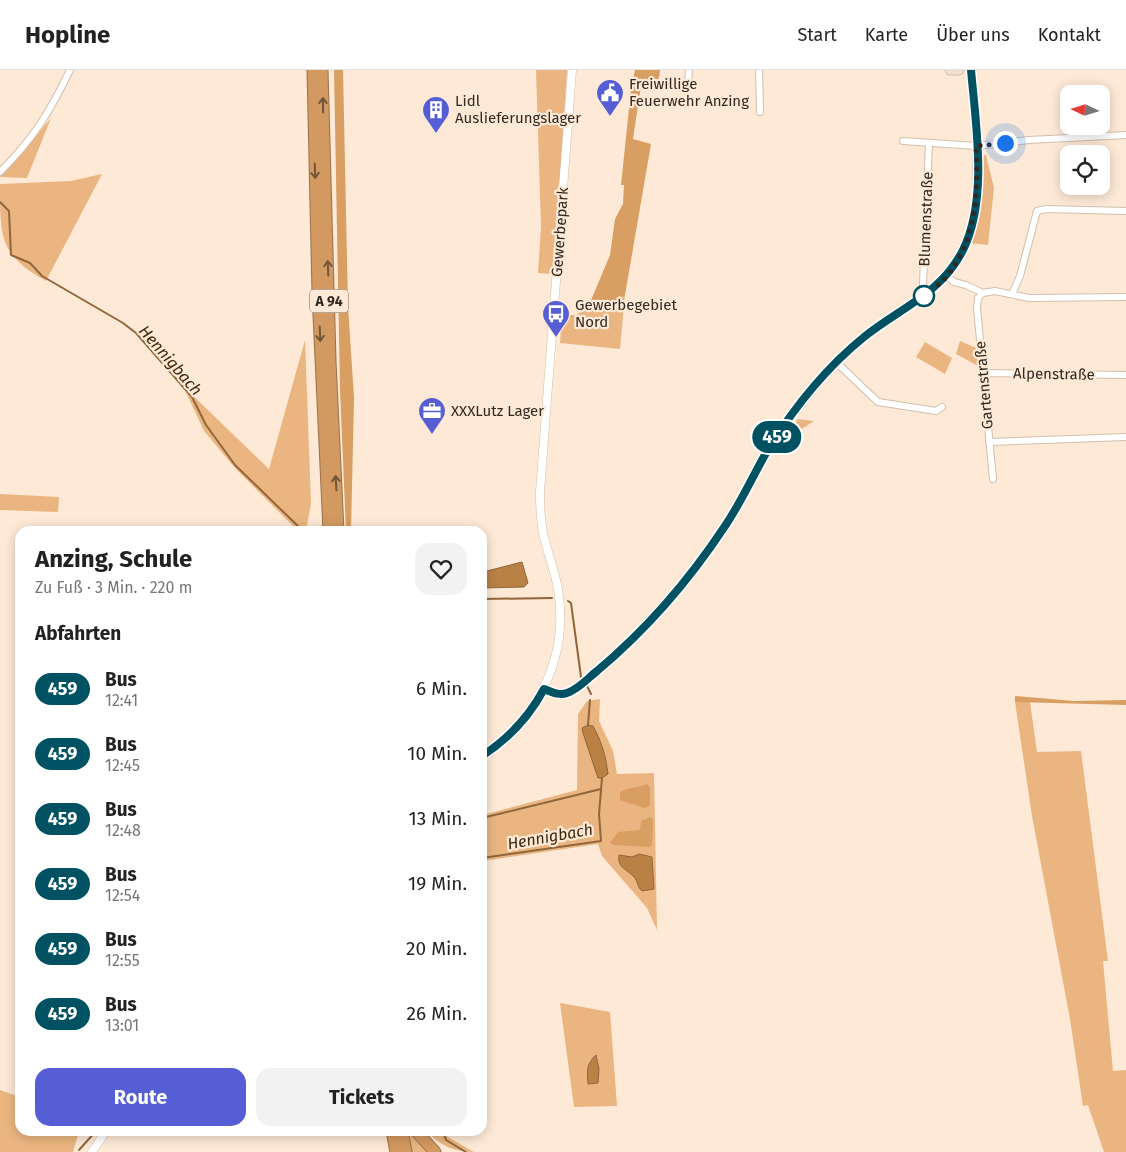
<!DOCTYPE html>
<html lang="de">
<meta charset="utf-8">
<style>
body{margin:0;font-family:"Fira Sans",sans-serif;background:#f2f2f2;color:#222;height:100vh;display:flex;flex-direction:column;font-size:19px;white-space:nowrap}
*{box-sizing:border-box;margin:0}
p{font-size:16px;color:#767676}
.icon{flex:none;width:28px;height:28px;fill:none;stroke:currentColor;stroke-width:2;stroke-linecap:round;stroke-linejoin:round}
.map{position:relative;flex:1;overflow:hidden}
.panel{position:absolute;left:15px;top:456px;width:472px;height:610px;display:flex;flex-direction:column;background:#fff;border-radius:15px;box-shadow:0 2px 12px #0003}
.panel>*{flex:none}
.badge{padding:0 10px;border-radius:16px;font-size:18px;line-height:32px}
.needle{width:32px;rotate:274deg}
.tools{position:absolute;left:1060px;top:15px;display:grid;gap:10px}
.tools a{display:grid;place-items:center;width:50px;height:50px;border-radius:10px;background:#fff;box-shadow:0 2px 12px #0003;font-size:25px}
.you{position:absolute;width:25px;height:25px;margin:-12px;border:4px solid #fff;border-radius:50%;background:#1a73e8;box-shadow:0 0 0 8px #1a73e833}
.map>.badge{position:absolute;translate:-50% -50%;box-shadow:0 0 0 2px #fff}
h2{padding:0 20px;font-size:19px;line-height:45px}
.round{display:grid;place-items:center;flex:none;width:52px;height:52px;border-radius:15px;background:#f2f2f2}
.headline{display:flex;align-items:center;justify-content:space-between;height:85px;padding:0 20px}
h1{font-size:24px;font-weight:700;line-height:38px}
.action{display:flex;gap:10px;margin-top:auto;padding:10px 20px}
.action a{flex:1;height:58px;border-radius:15px;background:#565ed5;color:#fff;font-size:20px;font-weight:700;line-height:58px;text-align:center}
.action a+a{background:#f2f2f2;color:#222}
ul{padding:0;list-style:none}
li{display:flex;align-items:center;gap:15px;height:65px;padding:0 20px}
li div{flex:1}
li b{display:block;font-size:19px}
li em{font-style:normal}
li .badge{min-width:55px;font-weight:700;text-align:center}
header{display:flex;align-items:center;gap:30px;box-sizing:border-box;height:70px;padding:0 25px;background:#fff;border-bottom:1px solid #e0e0e0}
header strong{font-size:24px}
nav{display:flex;gap:28px;margin-inline-start:auto;font-size:18px}
.map>svg:first-child{display:block}
.green{fill:#eab580;fill-rule:evenodd}
.forest{fill:#d99e61}
.water{fill:#ba8144;stroke:#91663a}
.lines{fill:none;stroke-linecap:round;stroke-linejoin:round}
.stream{stroke:#91663a;stroke-width:2}
.minor-casing{stroke:#d2bfad;stroke-width:8}
.tertiary-casing{stroke:#d2bfad;stroke-width:9}
.secondary-casing{stroke:#d2bfad;stroke-width:11}
.motorway-casing{stroke:#99714a;stroke-width:13}
.minor{stroke:#fff;stroke-width:6}
.tertiary{stroke:#fff;stroke-width:8}
.secondary{stroke:#f2e0cf;stroke-width:9}
.motorway{stroke:#d29960;stroke-width:11}
.oneway{stroke:#71553a}
.line-casing{stroke:#fff;stroke-width:11}
.line{stroke:#005262;stroke-width:8}
.walk{stroke:#302821;stroke-width:5;stroke-dasharray:0 9}
.stop-dot{fill:#fff;stroke:#005262;stroke-width:2.5}
.labels{text-anchor:middle;stroke-width:4.5;stroke-linejoin:round;paint-order:stroke}
.shield{fill:#fde9d6;stroke:#6e6257;stroke-width:1}
.shield-label{font-size:14px;font-weight:bold;fill:#302821}
.poi-label{font-size:15px;fill:#302821;stroke:#fde9d6;text-anchor:start}
.street-label{font-size:15px;fill:#302821;stroke:#fde9d6}
.water-label{font-size:16px;font-style:italic;fill:#3f260b;stroke:#fde9d6}
</style>
<header>
<strong>Hopline</strong>
<nav><a>Start</a><a>Karte</a><a>Über uns</a><a>Kontakt</a></nav>
</header>
<div class="map">
<svg width="1126" height="1082" viewBox="0 0 1126 1082">
<rect width="100%" height="100%" fill="#fde9d6"/>
<path class="green" d="M 536,0 L 567,0 L 554,201 L 552,204 L 538,203 L 541,157 Z
M 51,48 L 27,108 L 0,107 Z
M 980,85 L 986,85 L 994,118 L 988,175 L 970,173 L 980,134 Z
M 102,104 L 46,211 C 0,185 0,169 0,114 L 71,111 Z
M 625,225 L 620,279 L 560,273 L 562,245 L 576,245 L 582,241 L 604,238 L 608,231 L 620,230 Z
M 305,270 L 311,433 L 306,461 L 298,461 L 235,398 L 204,361 L 183,316 L 269,399 Z
M 960,271 L 976,278 L 978,296 L 956,284 Z
M 925,272 L 952,288 L 945,304 L 916,287 Z
M 798,349 L 814,351 L 791,366 L 791,359 Z
M 0,424 L 59,427 L 58,442 L 0,440 Z
M 600,629 L 599,651 L 613,681 L 617,704 L 654,703 L 657,860 L 647,838 L 602,786 L 598,774 L 483,791 L 483,745 L 577,720 L 578,644 L 587,631 Z
M 1015,632 L 1030,632 L 1037,682 L 1081,681 L 1108,891 L 1103,891 L 1113,1001 L 1126,1000 L 1126,1082 L 1104,1082 L 1088,1035 L 1083,1036 L 1070,949 L 1032,746 Z
M 560,933 L 610,942 L 617,1036 L 574,1037 ZM 596,985 L 599,999 L 587,1000 L 589,991 Z
M 0,1020 L 20,1027 L 20,1061 L 68,1061 L 78,1065 L 73,1082 L 0,1082 Z
M 407,1061 L 410,1061 L 426,1082 L 410,1082 Z
M 426,1061 L 441,1061 L 441,1063 L 474,1082 C 454,1082 441,1076 426,1061 Z"/>
<path class="forest" d="M 334,0 L 343,0 L 348,236 L 354,328 L 351,461 L 346,461 L 340,320 Z
M 635,0 L 660,0 L 658,16 L 641,16 L 633,69 L 651,74 L 625,225 L 620,230 L 608,231 L 604,238 L 582,241 L 589,235 L 610,185 L 615,149 L 623,134 L 624,115 L 621,115 L 631,20 Z
M 1015,626 L 1074,631 L 1126,630 L 1126,635 L 1015,632 Z
M 647,714 L 650,717 L 650,736 L 644,738 L 620,730 L 620,722 C 628,717 638,718 647,714 Z
M 650,747 L 653,749 L 652,775 L 649,777 L 615,775 L 610,773 L 618,762 L 640,760 L 641,751 Z"/>
<path class="water" d="M 522,492 L 528,513 L 524,517 L 483,518 L 483,502 Z
M 588,655 L 593,656 C 602,672 606,687 608,704 L 602,708 L 598,708 L 583,663 L 582,658 Z
M 639,784 L 652,787 L 654,819 L 642,821 C 637,817 638,811 634,807 C 626,798 617,798 619,785 L 632,787 Z
M 596,985 L 599,999 L 598,1013 L 588,1014 C 587,1001 586,993 596,985 Z"/>
<g class="lines">
<path class="stream" d="M 0,132 L 9,141 L 11,185 L 30,193 L 42,206 L 123,253 L 136,263 L 192,327 L 206,355 L 235,395 L 303,461
M 482,529 L 552,528
M 568,531 L 571,533 L 581,607
M 587,616 L 591,624
M 588,655 L 590,630
M 482,748 L 601,719
M 482,788 L 601,771 L 599,744 L 602,708
M 443,1061 L 446,1070 L 466,1082
M 79,1080 L 96,1061"/>
<defs>
<path id="minor" d="M 759,0 L 760,42
M 688,14 L 689,0
M 903,71 L 976,76 L 1029,70 L 1126,65
M 0,102 C 33,69 50,42 70,0
M 947,206 L 954,212 L 966,215 L 983,223 L 995,221 L 1029,228 L 1126,227
M 983,223 L 978,228 L 977,238 L 993,409
M 925,224 L 923,214 L 929,74
M 1012,224 L 1020,206 L 1037,141 L 1046,139 L 1126,141
M 836,292 L 878,332 L 936,341 L 942,337
M 982,303 L 1126,305
M 989,372 L 1126,367
M 544,619 L 561,624 L 570,622 L 619,582 L 682,514 L 726,454 L 769,379 L 787,352 L 836,292 L 864,267 L 933,219 L 953,196 L 970,162 L 976,129 L 976,67 L 971,0"/>
<path id="tertiary" d="M 482,686 C 539,648 569,587 558,519 C 555,502 548,484 544,467 C 540,452 540,437 540,422 L 572,0
M 92,1082 L 106,1061"/>
<path id="secondary" d="M 950,0 L 959,0"/>
<path id="motorway" d="M 313,0 L 318,223 L 329,461
M 322,0 L 330,291 L 338,461
M 392,1061 L 396,1082
M 402,1061 L 406,1082
M 416,1061 L 435,1082"/>
</defs>
<use href="#minor" class="minor-casing"/>
<use href="#tertiary" class="tertiary-casing"/>
<use href="#secondary" class="secondary-casing"/>
<use href="#motorway" class="motorway-casing"/>
<use href="#minor" class="minor"/>
<use href="#tertiary" class="tertiary"/>
<use href="#secondary" class="secondary"/>
<use href="#motorway" class="motorway"/>
</g>
<defs><path id="oneway-shaft" d="M-6 0H5M1.5-3L5.5 0L1.5 3" fill="none" stroke-width="1.6" stroke-linecap="round" stroke-linejoin="round" transform="scale(1.25)"/></defs>
<g class="oneway">
<use href="#oneway-shaft" transform="translate(323 35) rotate(-91)"/>
<use href="#oneway-shaft" transform="translate(315 101) rotate(88)"/>
<use href="#oneway-shaft" transform="translate(328 198) rotate(-92)"/>
<use href="#oneway-shaft" transform="translate(320 264) rotate(88)"/>
<use href="#oneway-shaft" transform="translate(336 413) rotate(-93)"/>
</g>
<g class="lines">
<defs>
<path id="line" d="M 482,686 C 508,669 529,647 544,619 C 552,622 559,626 567,623 C 579,619 588,608 597,601 C 646,560 690,509 725,456 C 742,431 754,403 769,378 C 794,338 827,297 864,267 C 900,238 941,224 963,180 C 988,129 976,56 971,0"/>
</defs>
<use href="#line" class="line-casing"/>
<use href="#line" class="line"/>
<path class="walk" d="M 924,226 C 932,219 941,214 947,206 C 977,167 978,123 976,76 L 1005,73"/>
</g>
<defs>
<symbol id="civic-pin" viewBox="-11 -11 22 30"><path d="M0 17L-7.5 6A9.5 9.5 0 1 1 7.5 6Z" fill="#565ed5" stroke="#fde9d6"/><path d="M-.6-6.5H3V-4.5H.6V-3L4-1V1h2V6H-6V1h2V-1L-.6-3ZM-1.2 2.5V6h2.4V2.5Z" fill="#fff"/></symbol>
<symbol id="building-pin" viewBox="-11 -11 22 30"><path d="M0 17L-7.5 6A9.5 9.5 0 1 1 7.5 6Z" fill="#565ed5" stroke="#fde9d6"/><path d="M-4-6H4V6H1V3H-1V6H-4ZM-2.5-4.3h1.7v1.8h-1.7ZM.8-4.3h1.7v1.8H.8ZM-2.5-1h1.7V.8h-1.7ZM.8-1h1.7V.8H.8Z" fill="#fff"/></symbol>
<symbol id="bus-pin" viewBox="-11 -11 22 30"><path d="M0 17L-7.5 6A9.5 9.5 0 1 1 7.5 6Z" fill="#565ed5" stroke="#fde9d6"/><path d="M-5-6H5V4H4V6H2V4H-2V6H-4V4H-5ZM-3.5-4V0h7V-4ZM-3.5 1.2v1.5H-2V1.2ZM2 1.2v1.5H3.5V1.2Z" fill="#fff"/></symbol>
<symbol id="office-pin" viewBox="-11 -11 22 30"><path d="M0 17L-7.5 6A9.5 9.5 0 1 1 7.5 6Z" fill="#565ed5" stroke="#fde9d6"/><path d="M-6-3h4V-5.5h4V-3h4V5H-6ZM-1-4.5V-3h2v-1.5ZM-6 0V1H6V0Z" fill="#fff"/></symbol>
</defs>
<g fill-rule="evenodd">
<use href="#civic-pin" x="594" y="7" width="32" height="43"/>
<use href="#building-pin" x="420" y="24" width="32" height="43"/>
<use href="#bus-pin" x="540" y="228" width="32" height="43"/>
<use href="#office-pin" x="416" y="325" width="32" height="43"/>
</g>
<circle class="stop-dot" cx="924" cy="226" r="10"/>
<g class="labels">
<rect class="shield" x="310" y="219.5" width="38" height="23" rx="4"/>
<g class="shield-label">
<text x="329" y="236">A 94</text>
</g>
<g class="poi-label">
<text x="629" y="19">Freiwillige<tspan x="629" dy="17">Feuerwehr Anzing</tspan></text>
<text x="455" y="36">Lidl<tspan x="455" dy="17">Auslieferungslager</tspan></text>
<text x="575" y="240">Gewerbegebiet<tspan x="575" dy="17">Nord</tspan></text>
<text x="451" y="346">XXXLutz Lager</text>
</g>
<g class="street-label">
<text transform="translate(926 149) rotate(-88)" y="5">Blumenstraße</text>
<text transform="translate(560 162) rotate(-86)" y="5">Gewerbepark</text>
<text transform="translate(1054 304) rotate(1)" y="5">Alpenstraße</text>
<text transform="translate(984 315) rotate(-95)" y="5">Gartenstraße</text>
</g>
<g class="water-label">
<text transform="translate(171 290) rotate(49)" y="6">Hennigbach</text>
<text transform="translate(550 766) rotate(-10)" y="6">Hennigbach</text>
</g>
</g>
</svg>
<div class="tools">
<a><svg class="needle" viewBox="-14 -14 28 28"><path d="M0-13l5 13h-10z" fill="#e53935"/><path d="M0 13l5-13h-10z" fill="#767676"/></svg></a>
<a><svg class="icon" aria-label="locate" viewBox="0 0 24 24"><circle cx="12" cy="12" r="6"/><path d="M12 2v4M12 18v4M2 12h4M18 12h4"/></svg></a>
</div>
<div class="you" style="left:1005px;top:73px"></div>
<b class="badge" style="left:777px;top:367px;background:#005262;color:#fff">459</b>
<section class="panel">
<div class="headline"><div><h1>Anzing, Schule</h1><p>Zu Fuß · 3 Min. · 220 m</p></div><a class="round"><svg class="icon" aria-label="heart" viewBox="0 0 24 24"><path d="M12 20l-8-8c-3-5 5-10 8-4 3-6 11-1 8 4z"/></svg></a></div>
<h2>Abfahrten</h2>
<ul>
<li><span class="badge" style="background:#005262;color:#fff">459</span><div><b>Bus</b><p>12:41</p></div><em>6 Min.</em></li>
<li><span class="badge" style="background:#005262;color:#fff">459</span><div><b>Bus</b><p>12:45</p></div><em>10 Min.</em></li>
<li><span class="badge" style="background:#005262;color:#fff">459</span><div><b>Bus</b><p>12:48</p></div><em>13 Min.</em></li>
<li><span class="badge" style="background:#005262;color:#fff">459</span><div><b>Bus</b><p>12:54</p></div><em>19 Min.</em></li>
<li><span class="badge" style="background:#005262;color:#fff">459</span><div><b>Bus</b><p>12:55</p></div><em>20 Min.</em></li>
<li><span class="badge" style="background:#005262;color:#fff">459</span><div><b>Bus</b><p>13:01</p></div><em>26 Min.</em></li>
</ul>
<div class="action"><a>Route</a><a>Tickets</a></div>
</section>
</div>
